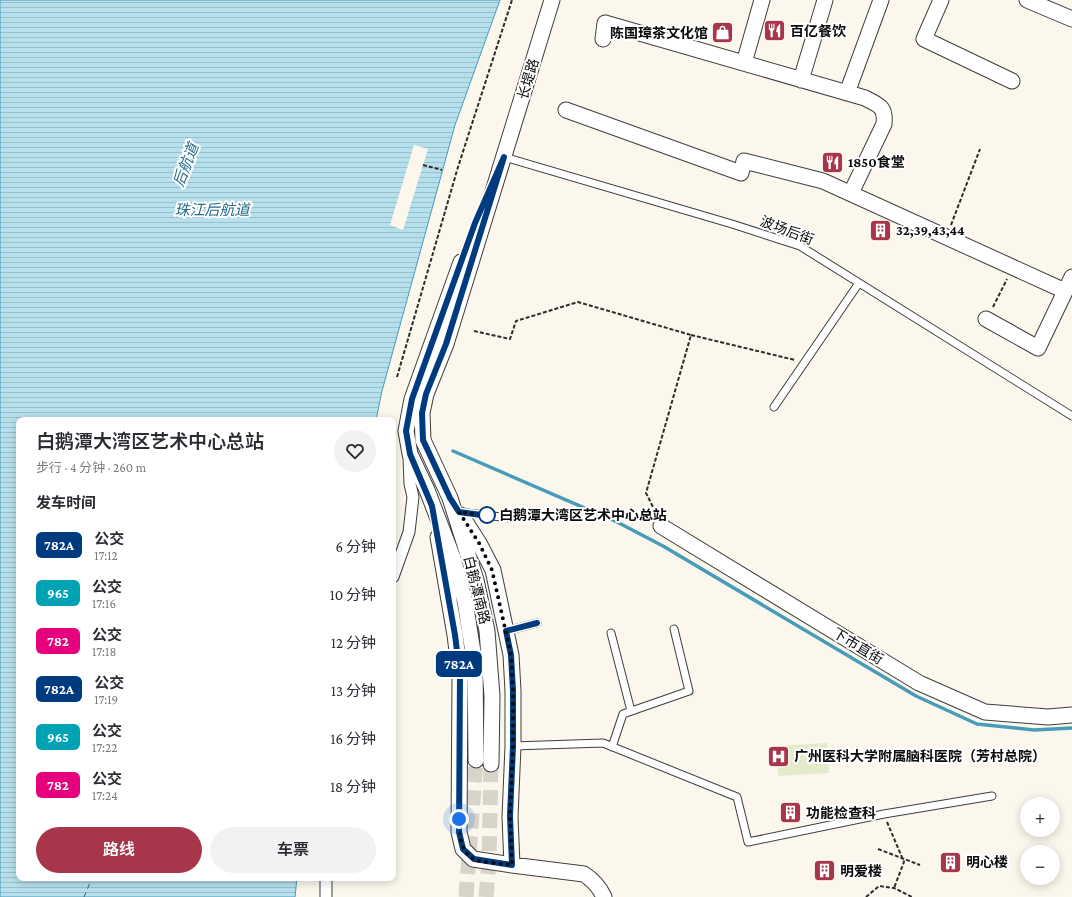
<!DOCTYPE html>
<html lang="zh">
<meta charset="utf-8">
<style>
body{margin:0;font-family:"Crimson Pro","Noto Sans SC",serif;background:#f2f2f3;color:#2b2b33;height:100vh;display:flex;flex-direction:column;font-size:15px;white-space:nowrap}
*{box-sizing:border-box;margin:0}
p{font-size:13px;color:#7c7c81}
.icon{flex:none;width:22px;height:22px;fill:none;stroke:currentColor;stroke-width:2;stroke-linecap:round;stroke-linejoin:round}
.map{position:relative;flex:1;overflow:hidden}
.sheet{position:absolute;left:16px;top:417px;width:380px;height:464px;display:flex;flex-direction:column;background:#fff;border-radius:8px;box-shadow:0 2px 10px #0003}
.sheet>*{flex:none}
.badge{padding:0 8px;border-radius:6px;font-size:14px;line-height:26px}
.controls{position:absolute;left:1020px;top:797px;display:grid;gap:8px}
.controls a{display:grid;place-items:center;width:40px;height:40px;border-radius:50%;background:#fff;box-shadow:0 2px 10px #0003;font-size:20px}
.you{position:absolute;width:20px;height:20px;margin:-10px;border:3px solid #fff;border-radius:50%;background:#1a73e8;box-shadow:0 0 0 6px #1a73e833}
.map>.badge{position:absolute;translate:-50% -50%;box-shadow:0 0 0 2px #fff}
h2{padding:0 20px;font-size:15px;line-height:36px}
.round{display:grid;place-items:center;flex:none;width:42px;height:42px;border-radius:21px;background:#f2f2f3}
.headline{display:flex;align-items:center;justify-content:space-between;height:68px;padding:0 20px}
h1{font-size:19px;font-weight:600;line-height:30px}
.button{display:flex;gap:8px;margin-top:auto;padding:8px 20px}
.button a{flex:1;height:46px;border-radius:24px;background:#a8364a;color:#fff;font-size:16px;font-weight:600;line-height:46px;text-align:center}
.button a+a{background:#f2f2f3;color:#2b2b33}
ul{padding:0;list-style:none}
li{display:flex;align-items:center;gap:12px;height:48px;padding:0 20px}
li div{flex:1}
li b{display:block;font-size:15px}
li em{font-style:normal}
li .badge{min-width:44px;font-weight:700;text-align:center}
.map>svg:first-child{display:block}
.pitch{fill:#e4ebcb}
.water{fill:url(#water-rules);stroke:#479cbb}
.pier{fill:#fcf7ec}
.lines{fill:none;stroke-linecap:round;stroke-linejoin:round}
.stream{stroke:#479cbb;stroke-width:3.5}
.ferry{stroke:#256d8c;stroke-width:1;stroke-dasharray:5 4;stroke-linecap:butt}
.minor-tunnel{stroke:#d8d4ca;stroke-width:15;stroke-dasharray:15 8;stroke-linecap:butt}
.service-casing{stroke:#3e3e3e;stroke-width:9}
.pedestrian-casing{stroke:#3e3e3e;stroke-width:13}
.minor-casing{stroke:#3e3e3e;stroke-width:17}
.path{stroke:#2d2d2d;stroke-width:2;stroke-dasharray:4 2;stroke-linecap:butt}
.service{stroke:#fff;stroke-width:7}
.pedestrian{stroke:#fff;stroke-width:11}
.minor{stroke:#fff;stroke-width:15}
.line-casing{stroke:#fff;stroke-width:9}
.line{stroke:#003b80;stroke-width:6}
.walk{stroke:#0b0b0b;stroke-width:4;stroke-dasharray:0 7.2}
.stop-dot{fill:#fff;stroke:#003b80;stroke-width:2}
.labels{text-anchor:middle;stroke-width:4;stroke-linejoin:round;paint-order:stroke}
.poi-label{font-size:14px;font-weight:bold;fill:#0b0b0b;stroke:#fff;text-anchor:start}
.street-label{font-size:14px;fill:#0b0b0b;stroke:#fff}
.stop-label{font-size:14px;font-weight:bold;fill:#0b0b0b;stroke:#fff;text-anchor:start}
.water-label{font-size:15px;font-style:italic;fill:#256d8c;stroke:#fff}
</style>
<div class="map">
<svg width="1072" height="897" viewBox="0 0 1072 897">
<defs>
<pattern id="water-rules" width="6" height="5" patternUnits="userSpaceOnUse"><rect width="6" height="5" fill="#b7e0ed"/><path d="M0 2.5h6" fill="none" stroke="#9cbfca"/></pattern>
</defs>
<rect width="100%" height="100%" fill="#fcf7ec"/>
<path class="pitch" d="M 827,743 L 829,773 L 778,776 L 776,746 Z"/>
<path class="water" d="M 0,0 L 500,0 L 455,125 L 382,391 L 376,420 L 19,420 L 19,878 L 297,878 L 295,897 L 0,897 Z"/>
<path class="pier" d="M 414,145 L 428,149 L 403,230 L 390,225 Z"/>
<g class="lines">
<path class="stream" d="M 453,451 L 617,522 L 663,546 L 916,696 L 977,724 L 1034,730 L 1072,728"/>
<path class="ferry" d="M 84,897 L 92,878"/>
<path class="minor-tunnel" d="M 466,897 L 476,760
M 486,897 L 489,861 L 491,764"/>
<defs>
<path id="service" d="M 504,157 L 732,224 L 800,246 L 1072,416
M 774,407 L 859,283
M 459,512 L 510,518
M 506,631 L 537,623
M 611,633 L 631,711
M 513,746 L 603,743 L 737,797 L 748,842 L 884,814 L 992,796
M 612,747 L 623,714 L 689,691 L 674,629"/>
<path id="pedestrian" d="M 393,577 L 409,532 L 413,497 L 410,484 L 409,457
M 326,897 L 326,878"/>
<path id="minor" d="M 941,0 L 924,39 L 1012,81
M 1027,0 L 1072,19
M 603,39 L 605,23 L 865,98 C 878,105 886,106 884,124 L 851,193
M 744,63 L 762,0
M 801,80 L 825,0
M 847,93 L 881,0
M 566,110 L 741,173 L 744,161 L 823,181 L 1065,291
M 461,262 L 412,399 L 406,431 L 410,454 L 427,490 L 453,558 L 465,601 L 475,665 L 476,760
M 986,319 L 1038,348 L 1072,277
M 461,515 L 479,543 L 493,570 L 511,655 L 513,691 L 513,746 L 510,817 L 512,865
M 661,526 L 919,683 L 985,712 L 1048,717 L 1072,715
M 438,537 L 455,635 L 460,675 L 459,832 L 463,849 L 473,859 L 512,865 L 584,874 C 593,880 599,886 604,897
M 491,764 L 492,696 L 487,631 L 476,580 L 450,498 L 423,440 L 422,413 L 426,394 L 446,344 L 552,0"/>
</defs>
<use href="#service" class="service-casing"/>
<use href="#pedestrian" class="pedestrian-casing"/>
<use href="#minor" class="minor-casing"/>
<path class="path" d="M 423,165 L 442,170
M 951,225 L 980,149
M 993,307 L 1007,279
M 474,331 L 510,339 L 516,321 L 578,302 L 691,335 L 646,493 L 656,513
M 691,335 L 795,360
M 397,377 L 458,167 L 512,0
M 887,822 L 904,862 L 894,888
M 878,849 L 920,865
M 866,897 L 879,886 L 894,888 L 912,897"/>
<use href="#service" class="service"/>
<use href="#pedestrian" class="pedestrian"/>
<use href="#minor" class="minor"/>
</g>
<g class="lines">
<defs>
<path id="line" d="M 489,516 L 459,512 L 450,498 L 423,440 L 422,413 L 426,394 L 446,344 L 504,157 L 475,223 L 412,399 L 406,431 L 410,454 L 432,506 L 455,635 L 460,675 L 459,832 L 463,849 L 474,859 L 512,865 L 510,816 L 513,746 L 513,691 L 511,655 L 506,631 L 537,623"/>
</defs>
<use href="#line" class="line-casing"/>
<use href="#line" class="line"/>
<path class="walk" d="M 459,819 C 459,832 460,852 474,859 C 479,862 504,864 512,865 L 510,816 L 513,746 L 513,691 L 511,655 L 492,570 L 479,543 L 459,512 L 489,516 L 487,515"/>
</g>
<defs>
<symbol id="restaurant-square" viewBox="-11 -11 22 22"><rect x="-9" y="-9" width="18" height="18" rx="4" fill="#a8364a" stroke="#fff"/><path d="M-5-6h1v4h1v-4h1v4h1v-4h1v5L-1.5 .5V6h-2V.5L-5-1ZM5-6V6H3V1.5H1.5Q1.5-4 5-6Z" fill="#fff"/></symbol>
<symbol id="shop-square" viewBox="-11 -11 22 22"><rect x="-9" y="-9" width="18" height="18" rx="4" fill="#a8364a" stroke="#fff"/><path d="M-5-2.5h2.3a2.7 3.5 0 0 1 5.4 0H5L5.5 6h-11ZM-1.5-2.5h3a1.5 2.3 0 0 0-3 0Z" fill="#fff"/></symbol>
<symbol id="building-square" viewBox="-11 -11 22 22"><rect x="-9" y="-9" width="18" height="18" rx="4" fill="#a8364a" stroke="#fff"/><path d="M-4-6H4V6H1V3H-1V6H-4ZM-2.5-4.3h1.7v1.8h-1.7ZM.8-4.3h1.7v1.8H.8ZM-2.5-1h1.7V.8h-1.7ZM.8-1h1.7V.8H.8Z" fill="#fff"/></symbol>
<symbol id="hospital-square" viewBox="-11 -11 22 22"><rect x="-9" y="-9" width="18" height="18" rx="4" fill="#a8364a" stroke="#fff"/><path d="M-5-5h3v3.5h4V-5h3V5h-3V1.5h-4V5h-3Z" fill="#fff"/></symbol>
</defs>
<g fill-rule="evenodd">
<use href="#restaurant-square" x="762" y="18" width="25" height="25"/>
<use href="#shop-square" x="710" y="20" width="25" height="25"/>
<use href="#restaurant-square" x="820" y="150" width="25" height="25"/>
<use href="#building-square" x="868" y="218" width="25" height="25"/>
<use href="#hospital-square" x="766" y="744" width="25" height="25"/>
<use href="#building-square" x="778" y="800" width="25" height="25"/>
<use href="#building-square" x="938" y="850" width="25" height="25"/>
<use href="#building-square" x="812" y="858" width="25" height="25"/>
</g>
<circle class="stop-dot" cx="487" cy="515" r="8"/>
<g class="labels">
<g class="poi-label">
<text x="790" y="36">百亿餐饮</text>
<text x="708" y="38" text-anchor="end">陈国璋茶文化馆</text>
<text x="848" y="167">1850食堂</text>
<text x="896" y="235">32,39,43,44</text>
<text x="794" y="761">广州医科大学附属脑科医院（芳村总院）</text>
<text x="806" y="818">功能检查科</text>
<text x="966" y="867">明心楼</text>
<text x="840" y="876">明爱楼</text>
</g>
<g class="street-label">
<text transform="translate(528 79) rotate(-73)" y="5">长堤路</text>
<text transform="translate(787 230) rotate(21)" y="5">波场后街</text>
<text transform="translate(477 590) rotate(76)" y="5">白鹅潭南路</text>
<text transform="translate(858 646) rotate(31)" y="5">下市直街</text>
</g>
<g class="stop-label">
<text x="499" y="520">白鹅潭大湾区艺术中心总站</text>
</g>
<g class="water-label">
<text transform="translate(186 165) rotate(-69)" y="5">后航道</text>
<text x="212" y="215">珠江后航道</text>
</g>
</g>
</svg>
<div class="controls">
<a>+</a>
<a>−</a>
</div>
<div class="you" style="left:459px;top:819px"></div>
<b class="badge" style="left:459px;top:664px;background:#003b80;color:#fff">782A</b>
<section class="sheet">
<div class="headline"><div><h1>白鹅潭大湾区艺术中心总站</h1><p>步行 · 4 分钟 · 260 m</p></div><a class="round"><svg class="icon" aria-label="heart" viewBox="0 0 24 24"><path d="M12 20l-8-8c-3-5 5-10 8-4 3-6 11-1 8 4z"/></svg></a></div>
<h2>发车时间</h2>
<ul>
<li><span class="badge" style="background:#003b80;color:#fff">782A</span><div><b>公交</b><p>17:12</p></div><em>6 分钟</em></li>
<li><span class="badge" style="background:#00a3b4;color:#fff">965</span><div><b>公交</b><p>17:16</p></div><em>10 分钟</em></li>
<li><span class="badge" style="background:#e6007e;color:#fff">782</span><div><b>公交</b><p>17:18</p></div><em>12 分钟</em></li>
<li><span class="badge" style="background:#003b80;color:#fff">782A</span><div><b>公交</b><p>17:19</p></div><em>13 分钟</em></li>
<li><span class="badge" style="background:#00a3b4;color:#fff">965</span><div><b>公交</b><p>17:22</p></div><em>16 分钟</em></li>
<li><span class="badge" style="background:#e6007e;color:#fff">782</span><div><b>公交</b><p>17:24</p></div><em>18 分钟</em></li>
</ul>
<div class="button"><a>路线</a><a>车票</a></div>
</section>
</div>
